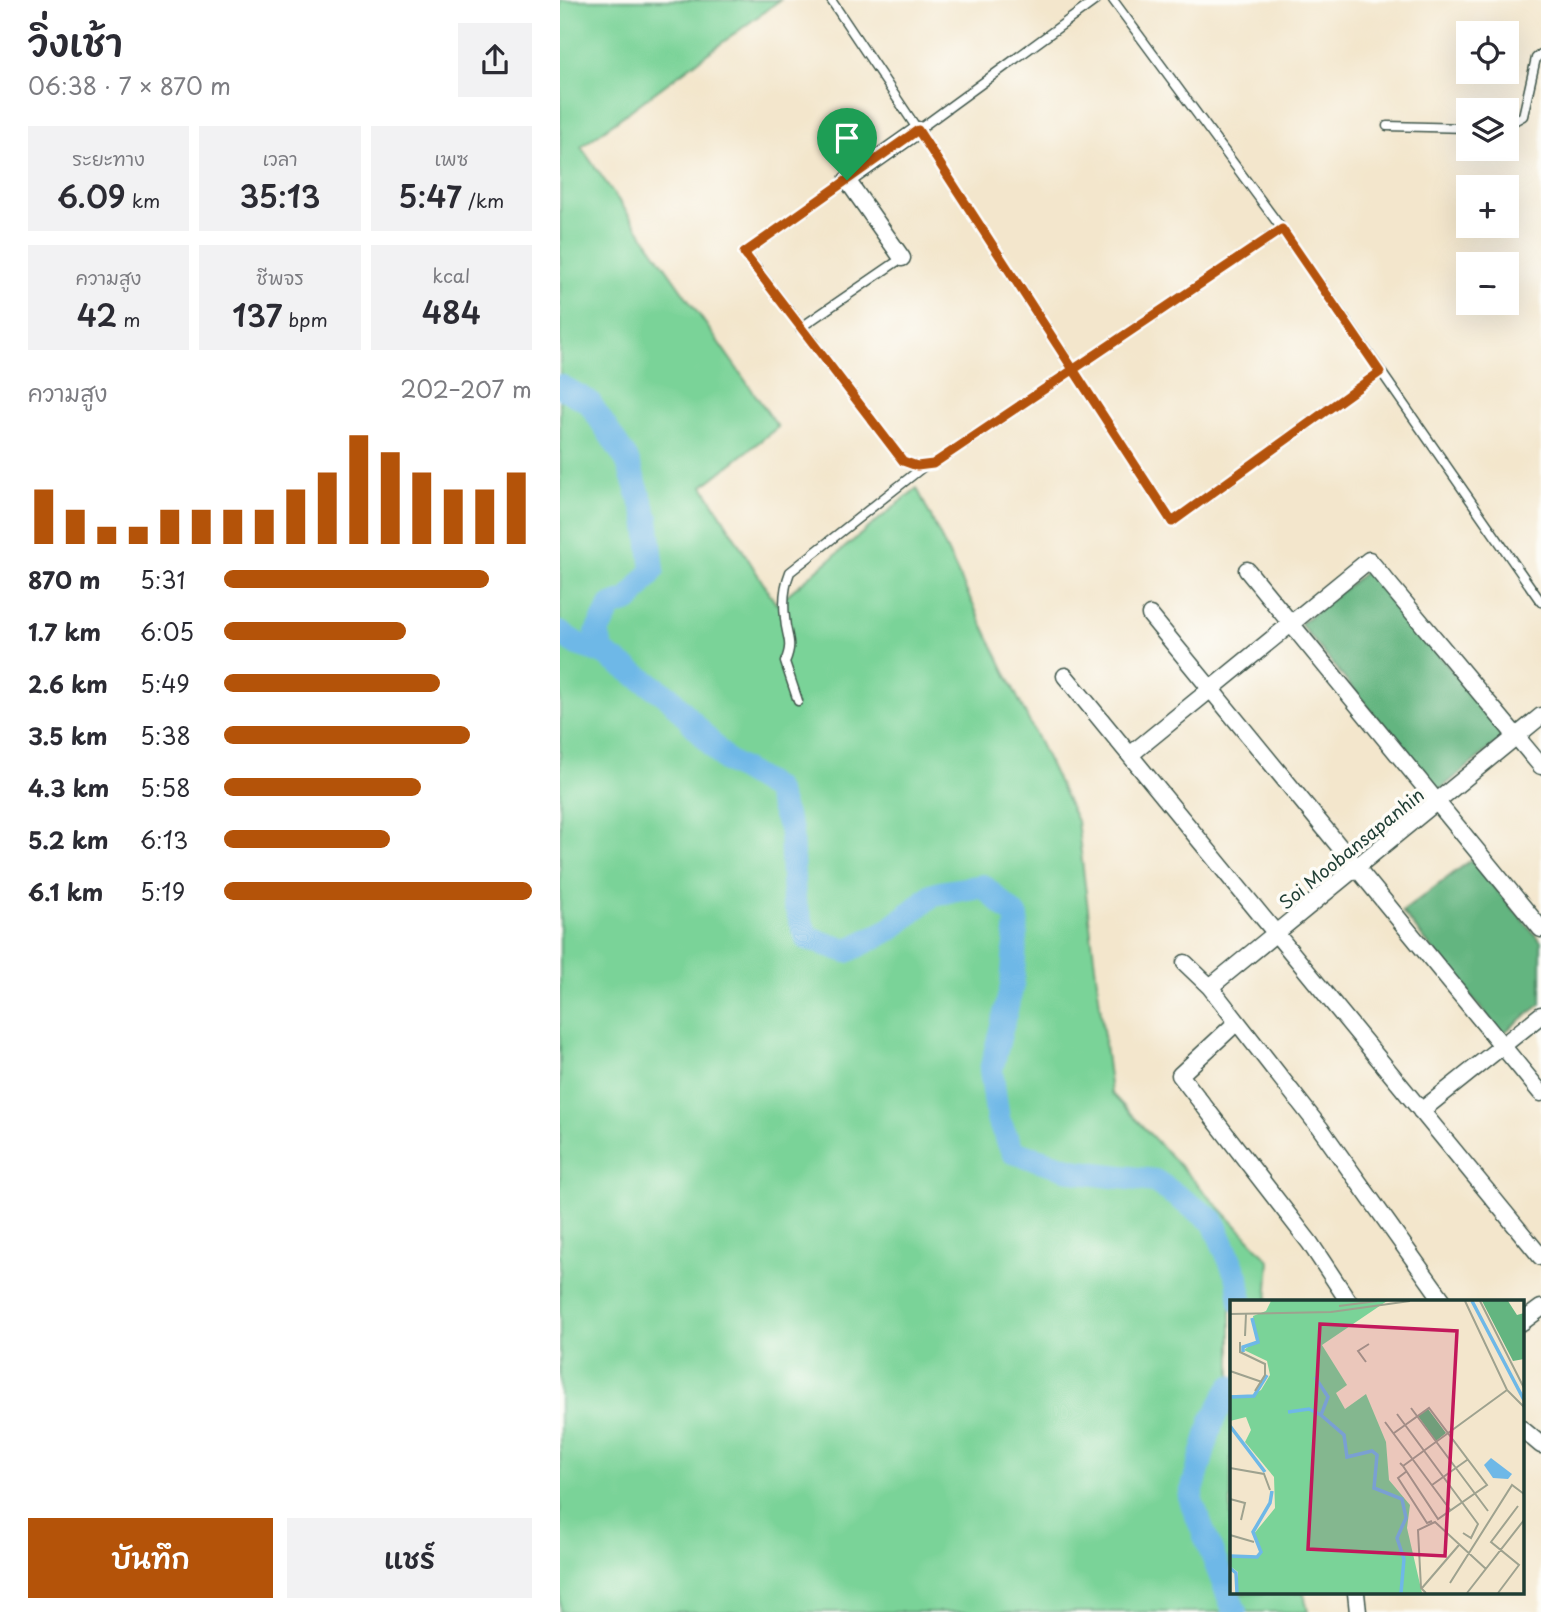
<!DOCTYPE html>
<html lang="th">
<head>
<meta charset="utf-8">
<style>
	:root { --surface:#fff; --page:#f2f2f3; --text:#2b2b33; --muted:#7c7c81; --accent:#b45309 }
	body { margin:0; font-family:"Playpen Sans","Playpen Sans Thai",sans-serif; background:var(--page); color:var(--text); height:100vh; display:flex; flex-direction:column; font-size:26px; white-space:nowrap }
	* { box-sizing:border-box; margin:0 }
	p { font-size:23px; color:var(--muted) }
	.icon { flex:none; width:38px; height:38px; fill:none; stroke:currentColor; stroke-width:2; stroke-linecap:round; stroke-linejoin:round }
	.map { position:relative; flex:1; overflow:hidden }
	.panel { display:flex; flex-direction:column; background:var(--surface); width:560px }
	.panel>* { flex:none }
	.tools { position:absolute; left:896px; top:21px; display:grid; gap:14px }
	.tools a { display:grid; place-items:center; width:63px; height:63px; border-radius:0px; background:var(--surface); box-shadow:0 7px 28px #0002; font-size:35px }
	.pin { position:absolute; display:grid; place-items:center; width:60px; height:60px; color:#fff; margin:-72px -30px; border-radius:50% 50% 50% 0; rotate:-45deg; box-shadow:0 0 7px #0007 }
	.pin .icon { rotate:45deg }
	.round { display:grid; place-items:center; flex:none; width:74px; height:74px; border-radius:0px; background:var(--page) }
	.headline { display:flex; align-items:center; justify-content:space-between; height:119px; padding:0 28px }
	h1 { font-size:38px; font-weight:600; line-height:52px }
	.metrics { display:grid; grid-template-columns:repeat(3,1fr); gap:10px; height:119px; padding:7px 28px }
	.metrics div { display:grid; align-content:center; border-radius:0px; background:var(--page); text-align:center }
	.metrics b { font-size:30px; font-weight:600 }
	.metrics small { font-size:19px; font-weight:400 }
	.metrics p { font-size:19px }
	.chart { height:196px; padding:14px 28px }
	.chart p { display:flex; justify-content:space-between }
	.chart svg { width:100%; height:126px; margin-top:7px; stroke:var(--accent); stroke-width:6 }
	.primary-button { display:flex; gap:14px; margin-top:auto; padding:14px 28px }
	.primary-button a { flex:1; height:80px; border-radius:0px; background:var(--accent); color:#fff; font-size:28px; font-weight:600; line-height:80px; text-align:center }
	.primary-button a+a { background:var(--page); color:var(--text) }
	ul { padding:0 28px; list-style:none; font-size:23px }
	li { display:grid; grid-template-columns:112px 84px 1fr; align-items:center; height:52px }
	li i { height:18px; border-radius:9px; background:var(--accent) }
	main { display:flex; flex:1; min-height:0 }
	.map>svg:first-child { display:block }
	.green { fill:#7ad398; stroke:#4c8866; stroke-width:2 }
	.forest { fill:#63b580; stroke:#41795a; stroke-width:2 }
	.lines { fill:none; stroke-linecap:round; stroke-linejoin:round }
	.river { stroke:#6eb8e7; stroke-width:24 }
	.lane-casing { stroke:#3f564b; stroke-width:11 }
	.street-casing { stroke:#3f564b; stroke-width:19 }
	.lane { stroke:#fff; stroke-width:8 }
	.street { stroke:#fff; stroke-width:16 }
	.route-casing { stroke:#fff; stroke-width:14 }
	.route { stroke:#b45309; stroke-width:9 }
	.labels { text-anchor:middle; dominant-baseline:central; stroke-width:7; stroke-linejoin:round; paint-order:stroke }
	.street-label { font-size:18px; fill:#1f3d34; stroke:#fdfcf7 }
	.inset-river { fill:none; stroke:#6eb8e7; stroke-width:3.5 }
	.inset-road { fill:none; stroke:#9ea28f; stroke-width:2 }
	.view { fill:#c2185b; fill-opacity:0.15; stroke:#c2185b; stroke-width:3.5 }
	.inset-edge { fill:none; stroke:#1f3d34; stroke-width:3.5 }
</style>
</head>
<body>
<main>
<section class="panel">
<div class="headline"><div><h1>วิ่งเช้า</h1><p>06:38 · 7 × 870 m</p></div><a class="round"><svg class="icon" aria-label="share" viewBox="0 0 24 24"><path d="M12 15V3M7 8l5-5 5 5M5 13v7h14v-7"/></svg></a></div>
<div class="metrics">
<div><p>ระยะทาง</p><b>6.09<small> km</small></b></div>
<div><p>เวลา</p><b>35:13</b></div>
<div><p>เพซ</p><b>5:47<small> /km</small></b></div>
</div>
<div class="metrics">
<div><p>ความสูง</p><b>42<small> m</small></b></div>
<div><p>ชีพจร</p><b>137<small> bpm</small></b></div>
<div><p>kcal</p><b>484</b></div>
</div>
<div class="chart"><p><span>ความสูง</span>202–207 m</p>
<svg viewBox="0 0 160 44" preserveAspectRatio="none"><path d="M5 44V25M15 44V32M25 44V38M35 44V38M45 44V32M55 44V32M65 44V32M75 44V32M85 44V25M95 44V19M105 44V6M115 44V12M125 44V19M135 44V25M145 44V25M155 44V19"/></svg>
</div>
<ul>
<li><b>870 m</b>5:31<i style="width:86%"></i></li>
<li><b>1.7 km</b>6:05<i style="width:59%"></i></li>
<li><b>2.6 km</b>5:49<i style="width:70%"></i></li>
<li><b>3.5 km</b>5:38<i style="width:80%"></i></li>
<li><b>4.3 km</b>5:58<i style="width:64%"></i></li>
<li><b>5.2 km</b>6:13<i style="width:54%"></i></li>
<li><b>6.1 km</b>5:19<i style="width:100%"></i></li>
</ul>
<div class="primary-button"><a>บันทึก</a><a>แชร์</a></div>
</section>
<div class="map">
<svg width="981" height="1612" viewBox="0 0 981 1612">
	<rect width="100%" height="100%" fill="#fdfcf7"/>
	<filter id="ink" filterUnits="userSpaceOnUse"><feTurbulence type="fractalNoise" baseFrequency=".0143" numOctaves="2"/><feDisplacementMap in="SourceGraphic" scale="14" xChannelSelector="R" yChannelSelector="G"/><feConvolveMatrix kernelMatrix="1 2 1 2 8 2 1 2 1" color-interpolation-filters="sRGB"/></filter>
	<filter id="wash" filterUnits="userSpaceOnUse"><feTurbulence type="fractalNoise" baseFrequency=".00686" numOctaves="4" result="noise"/><feDisplacementMap in="SourceGraphic" scale="28" xChannelSelector="R" yChannelSelector="G"/><feGaussianBlur stdDeviation="1.57" result="paint"/><feColorMatrix in="noise" values="0 0 0 0 0 0 0 0 0 0 0 0 0 0 0 0 0 1.4 0 .05"/><feComposite in="paint" operator="in"/></filter>
	<g filter="url(#wash)">
		<rect width="100%" height="100%" fill="#f3e6cc"/>
		<path class="green" d="M 0,0 L 220,0 L 21,147 L 218,427 L 143,486 L 216,604 L 357,488 L 517,821 L 551,1093 L 710,1261 L 707,1302 L 671,1302 L 671,1593 L 744,1593 L 748,1612 L 0,1612 Z"/>
		<path class="forest" d="M 809,569 L 945,736 L 877,792 L 740,624 Z
			M 911,860 L 981,941 L 981,1004 L 942,1034 L 842,912 Z"/>
		<g class="lines">
			<path class="river" d="M 0,386 L 29,402 L 67,460 L 87,518 L 93,570 L 69,600 L 51,606 L 37,632 L 42,652 L 109,697 L 166,760 L 215,789 L 231,831 L 234,902 L 247,938 L 287,951 L 331,929 L 373,894 L 423,886 L 457,917 L 452,986 L 431,1070 L 438,1119 L 453,1152 L 519,1172 L 595,1181 L 653,1221 L 678,1279 L 681,1302
				M 0,633 L 17,644 L 42,652
				M 671,1387 L 652,1421 L 630,1498 L 675,1612"/>
		</g>
	</g>
	<g filter="url(#ink)">
		<g class="lines">
			<defs>
				<path id="lane" d="M 271,0 L 358,130 L 612,522 L 820,372
					M 553,0 L 722,229 L 981,602
					M 947,125 L 963,116 L 976,58 L 981,54
					M 827,126 L 908,128
					M 358,130 L 536,0
					M 287,180 L 185,253 L 343,461 L 357,466 L 373,464 L 722,229
					M 240,328 L 342,258
					M 238,701 L 225,662 C 234,641 226,638 225,618 C 223,602 224,587 230,572 L 363,467"/>
				<path id="street" d="M 342,258 L 287,180 L 358,130
					M 687,570 L 981,929
					M 590,615 L 981,1093
					M 505,676 L 981,1257
					M 570,755 L 809,560 L 981,766
					M 625,963 L 650,987 L 981,716
					M 650,987 L 760,1128 L 884,1302
					M 677,1022 L 620,1075 L 750,1243 L 789,1302
					M 861,1111 L 981,1015
					M 962,1322 L 981,1308
					M 962,1429 L 981,1445
					M 796,1593 L 798,1612"/>
			</defs>
			<use href="#lane" class="lane-casing"/>
			<use href="#street" class="street-casing"/>
			<use href="#lane" class="lane"/>
			<use href="#street" class="street"/>
		</g>
	</g>
	<g class="lines" filter="url(#ink)">
		<defs>
			<path id="route" d="M 287,180 L 184,253 L 343,461 L 357,466 L 373,464 L 722,229 L 820,372 L 612,522 L 358,130 L 287,180"/>
		</defs>
		<use href="#route" class="route-casing"/>
		<use href="#route" class="route"/>
	</g>
	<g class="labels">
		<g class="street-label">
			<text transform="translate(791 848) rotate(-39)">Soi Moobansapanhin</text>
		</g>
	</g>
	<g transform="translate(670 1300)">
		<rect width="294" height="294" fill="#f3e6cc"/>
		<path d="M 41,1 L 157,1 L 92,45 L 117,85 L 106,93 L 115,109 L 136,94 L 156,142 L 159,180 L 180,205 L 177,228 L 192,293 L 8,293 L 8,272 L 0,266 L 0,257 L 27,258 L 32,252 L 23,235 L 45,208 L 44,177 L 15,142 L 21,130 L 16,117 L 0,121 L 0,95 L 17,98 L 31,90 L 40,75 L 37,61 L 14,50 L 27,40 L 23,16 L 36,11 Z" fill="#7ad398"/>
		<path d="M 252,1 L 278,1 L 287,15 L 294,13 L 294,59 L 283,61 ZM 198,109 L 216,133 L 206,141 L 188,116 Z" fill="#63b580"/>
		<path d="M 261,158 L 282,174 L 278,179 L 263,178 L 254,165 Z" fill="#6eb8e7"/>
		<path class="inset-river" d="M 242,1 L 294,100M 13,52 L 13,47 L 28,42 L 22,18M 85,77 L 98,97 L 91,115 L 114,135 L 117,157 L 142,151 L 147,155 L 144,188 L 172,199 L 176,218 L 167,238 L 174,259 L 171,293M 0,97 L 24,96 L 37,75M 58,112 L 79,109 L 91,115M 0,126 L 35,172M 0,256 L 27,257 L 31,252 L 23,232 L 40,203 L 42,191M 0,268 L 6,273 L 7,293"/>
		<path class="inset-road" d="M 235,1 L 277,90 L 294,107M 250,1 L 294,88M 109,6 L 147,1M 0,14 L 101,12 L 180,1M 15,36 L 16,14M 10,42 L 10,52 L 35,64 L 35,75 L 25,91M 136,62 L 128,51 L 139,44M 0,71 L 32,82M 181,108 L 258,211M 167,114 L 248,224 L 241,238 L 233,233M 155,122 L 221,211M 164,133 L 199,108 L 257,185 L 208,219 L 173,166M 170,163 L 173,166 L 277,90M 0,168 L 34,174 L 40,190M 177,171 L 168,178 L 197,223 L 202,221M 202,185 L 237,160M 0,199 L 15,203 L 11,220M 0,235 L 24,242M 220,283 L 282,185 L 294,194M 192,288 L 229,245M 196,293 L 191,288 L 188,230 L 205,222 L 256,269M 237,293 L 294,220M 268,293 L 289,265 L 261,242 L 288,206"/>
		<path class="view" d="M 90,24 L 227,31 L 215,256 L 78,249 Z"/>
		<rect width="294" height="294" class="inset-edge"/>
	</g>
</svg>
<div class="tools">
<a><svg class="icon" aria-label="locate" viewBox="0 0 24 24"><circle cx="12" cy="12" r="6"/><path d="M12 2v4M12 18v4M2 12h4M18 12h4"/></svg></a>
<a><svg class="icon" aria-label="layers" viewBox="0 0 24 24"><path d="M12 4l9 5-9 5-9-5zM3 14l9 5 9-5"/></svg></a>
<a>+</a>
<a>−</a>
</div>
<div class="pin" style="left:287px;top:180px;background:#1e9e55"><svg class="icon" aria-label="arrive" viewBox="0 0 24 24"><path d="M6 21V4h12l-3 4 3 4H6"/></svg></div>
</div>
</main>
</body>
</html>
